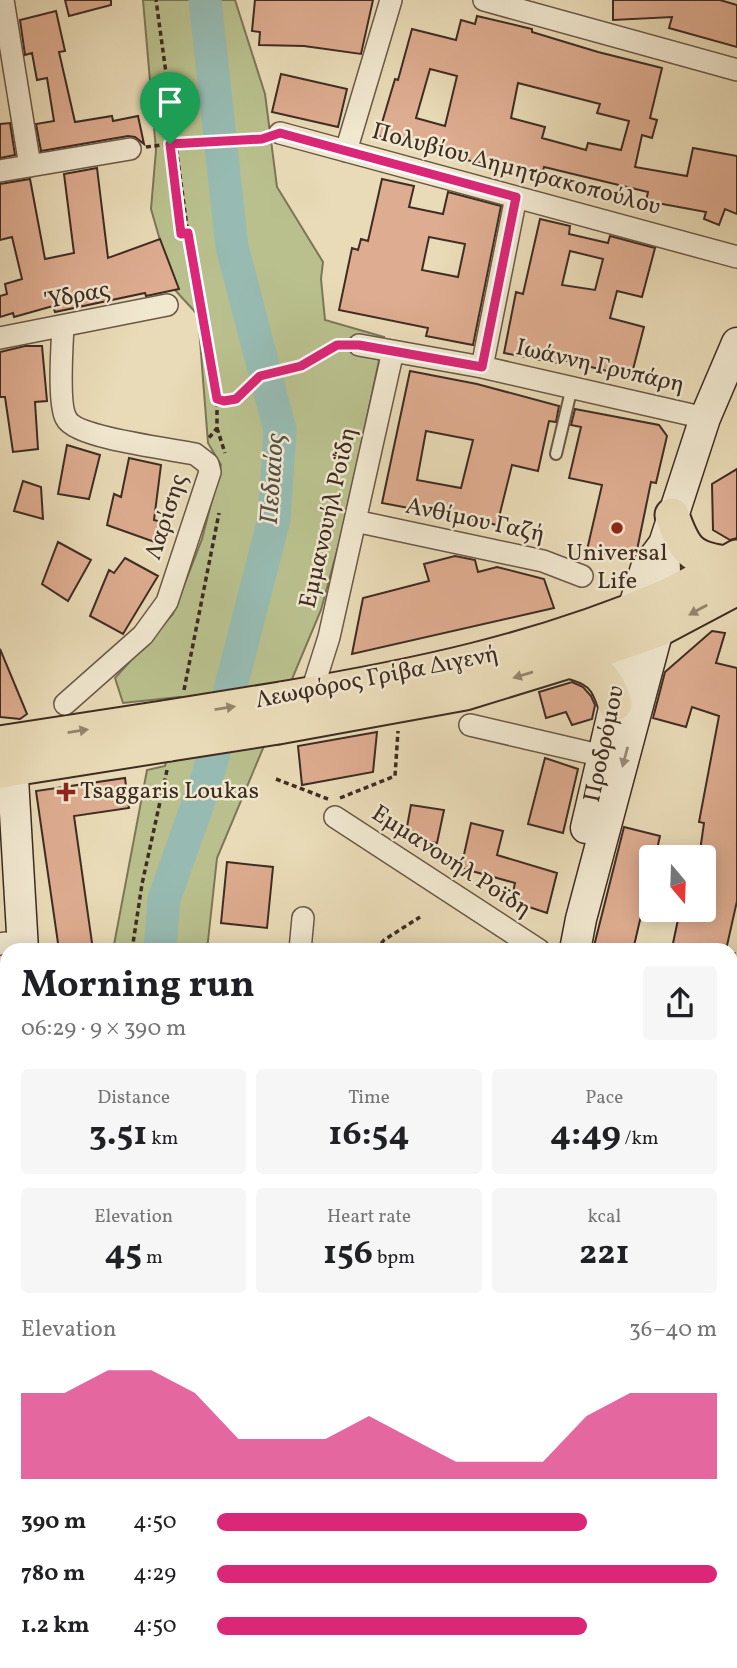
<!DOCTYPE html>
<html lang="en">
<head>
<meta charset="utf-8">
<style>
	:root { --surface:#fff; --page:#f6f6f6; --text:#202124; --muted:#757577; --accent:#db2777 }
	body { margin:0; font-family:Vollkorn,serif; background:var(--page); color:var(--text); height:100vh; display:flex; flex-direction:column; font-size:26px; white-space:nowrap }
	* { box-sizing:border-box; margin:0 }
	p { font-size:23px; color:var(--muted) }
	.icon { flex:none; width:38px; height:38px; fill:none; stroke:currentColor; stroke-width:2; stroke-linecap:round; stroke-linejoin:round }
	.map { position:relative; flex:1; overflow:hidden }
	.sheet { position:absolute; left:0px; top:943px; width:738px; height:726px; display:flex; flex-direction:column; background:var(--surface); border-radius:21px 21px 0 0; box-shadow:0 4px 18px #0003 }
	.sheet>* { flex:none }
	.needle { width:46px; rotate:161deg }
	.controls { position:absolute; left:639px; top:845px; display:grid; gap:14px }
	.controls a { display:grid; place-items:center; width:77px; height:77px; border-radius:7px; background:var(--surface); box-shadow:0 4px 18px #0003; font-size:35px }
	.pin { position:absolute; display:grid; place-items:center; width:60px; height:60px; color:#fff; margin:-72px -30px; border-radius:50% 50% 50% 0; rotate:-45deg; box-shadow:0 0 7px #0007 }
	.pin .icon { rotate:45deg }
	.round { display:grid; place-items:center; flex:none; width:74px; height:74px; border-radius:7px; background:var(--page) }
	.overview { display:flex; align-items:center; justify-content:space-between; height:119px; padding:0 21px }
	h1 { font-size:38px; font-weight:700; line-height:52px }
	.metrics { display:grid; grid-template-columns:repeat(3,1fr); gap:10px; height:119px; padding:7px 21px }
	.metrics div { display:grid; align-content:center; border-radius:7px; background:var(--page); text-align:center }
	.metrics b { font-size:35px; font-weight:700 }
	.metrics small { font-size:19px; font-weight:400 }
	.metrics p { font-size:19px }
	.chart { height:196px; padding:14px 21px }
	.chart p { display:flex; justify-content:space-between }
	.chart svg { width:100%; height:126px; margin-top:7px; fill:var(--accent); opacity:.7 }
	ul { padding:0 21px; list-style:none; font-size:23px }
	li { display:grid; grid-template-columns:112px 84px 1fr; align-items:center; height:52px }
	li i { height:18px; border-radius:9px; background:var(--accent) }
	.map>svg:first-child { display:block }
	.green { fill:#b9c08d; stroke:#7c7658; stroke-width:2 }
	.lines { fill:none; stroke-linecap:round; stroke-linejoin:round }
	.river { stroke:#97bbb2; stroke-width:33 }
	.building { fill:#deac90; stroke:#3f2c22; stroke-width:2; fill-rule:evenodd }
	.lane-casing { stroke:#6a5847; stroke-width:14 }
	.street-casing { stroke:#6a5847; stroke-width:24 }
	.secondary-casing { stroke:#3f2c22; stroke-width:33 }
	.primary-casing { stroke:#3f2c22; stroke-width:37 }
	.path { stroke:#3f2c22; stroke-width:3.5; stroke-dasharray:5 3.5; stroke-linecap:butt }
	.lane { stroke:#f1e8d0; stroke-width:10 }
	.street { stroke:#f1e8d0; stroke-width:21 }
	.secondary { stroke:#f1e8d0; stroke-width:30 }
	.primary { stroke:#e9dbb7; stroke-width:33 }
	.primary-bridge-casing { stroke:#3f2c22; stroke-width:37; stroke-linecap:butt }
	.path-bridge { stroke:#3f2c22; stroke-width:3.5; stroke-dasharray:5 3.5; stroke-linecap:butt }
	.primary-bridge { stroke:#e9dbb7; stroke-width:33 }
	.oneway { fill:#94846c }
	.oneway2 { fill:#988a79 }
	.route-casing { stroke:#fff; stroke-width:14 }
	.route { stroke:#db2777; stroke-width:9 }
	.poi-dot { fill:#8f2418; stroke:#f1e8d0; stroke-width:2.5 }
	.labels { text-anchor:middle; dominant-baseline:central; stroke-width:5; stroke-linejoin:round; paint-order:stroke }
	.street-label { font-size:24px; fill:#3f2c22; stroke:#f1e8d0 }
	.poi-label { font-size:24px; fill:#3f2c22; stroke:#f1e8d0 }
	.water-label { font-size:26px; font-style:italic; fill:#555046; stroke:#f1e8d0 }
</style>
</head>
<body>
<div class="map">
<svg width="737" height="1668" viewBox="0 0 737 1668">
	<rect width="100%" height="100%" fill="#e9dbb7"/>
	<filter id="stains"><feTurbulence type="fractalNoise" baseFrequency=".00286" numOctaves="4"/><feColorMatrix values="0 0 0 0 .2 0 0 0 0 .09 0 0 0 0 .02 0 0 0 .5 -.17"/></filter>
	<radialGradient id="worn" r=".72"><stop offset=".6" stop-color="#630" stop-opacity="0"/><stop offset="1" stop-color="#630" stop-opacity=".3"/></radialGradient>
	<path class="green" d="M 143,0 L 235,0 L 265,94 L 277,187 L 323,262 L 321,279 L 325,320 L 384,337 L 344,525 L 321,610 L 217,858 L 207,950 L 113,950 L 147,770 L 165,766 L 180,697 L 123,703 L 115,678 L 173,614 L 202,539 L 221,465 L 208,443 L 198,315 L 174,289 L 151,209 L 156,150 Z
		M 732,1511 L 737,1511 L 737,1668 L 540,1668 L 524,1663 L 732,1662 Z"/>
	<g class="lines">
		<path class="river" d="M 160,950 L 164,899 L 208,775 L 274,519 L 280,430 L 232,247 L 205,0
			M 732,1603 L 737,1605"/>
	</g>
	<path class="building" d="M 65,0 L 111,0 L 111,5 L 69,16 Z
		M 255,0 L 373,0 L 361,54 L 304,46 L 259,45 L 260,32 L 252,31 Z
		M 613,0 L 720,0 L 737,5 L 737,47 L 669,28 L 672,17 L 613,20 Z
		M 56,11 L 65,51 L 59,52 L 75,122 L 112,116 L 113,121 L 138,116 L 144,144 L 135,137 L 128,136 L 41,151 L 36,124 L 54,121 L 47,78 L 37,80 L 32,53 L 25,55 L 20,20 Z
		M 477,16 L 532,29 L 532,32 L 598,52 L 662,68 L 650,118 L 657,120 L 652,138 L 642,135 L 635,167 L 687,176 L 693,148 L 737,156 L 737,214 L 725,209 L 719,225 L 704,219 L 706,212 L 646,201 L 648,192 L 544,167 L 542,174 L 504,164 L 503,168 L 439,154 L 378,136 L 395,79 L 398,80 L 412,29 L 456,40 L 461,20 L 475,24 ZM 430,69 L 457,76 L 445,126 L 416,118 ZM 518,83 L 600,104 L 597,113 L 629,121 L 621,150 L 588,143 L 586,150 L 542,138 L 545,127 L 511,118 Z
		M 281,74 L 347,89 L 338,127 L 272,112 Z
		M 10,123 L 15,155 L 0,158 L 0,124 Z
		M 97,168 L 108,258 L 160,239 L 179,289 L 146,296 L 145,293 L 55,312 L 53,306 L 14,317 L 13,313 L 0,317 L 0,296 L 7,294 L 5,284 L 22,279 L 12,237 L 0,240 L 0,184 L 30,179 L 45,259 L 74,253 L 64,174 Z
		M 382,179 L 414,186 L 409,207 L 443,214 L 448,192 L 501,206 L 473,345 L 426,336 L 428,328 L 339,310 L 352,248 L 358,250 L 361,239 L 368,241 ZM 429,237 L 465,244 L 458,277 L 422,270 Z
		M 540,219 L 570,226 L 569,234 L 608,243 L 610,236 L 655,248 L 642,297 L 617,291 L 610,318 L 644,327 L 631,377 L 563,360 L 562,364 L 504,353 L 516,292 L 523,294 ZM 570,251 L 603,259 L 595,290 L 562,285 Z
		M 25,346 L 42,346 L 47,401 L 35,402 L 38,449 L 13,452 L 5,397 L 0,397 L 0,352 Z
		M 410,371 L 477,384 L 559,406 L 556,422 L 549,421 L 538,471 L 512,465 L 497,525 L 430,509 L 430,512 L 382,503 ZM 426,431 L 473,440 L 461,488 L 417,480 Z
		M 575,409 L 659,425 L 667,436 L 656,483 L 651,482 L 637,550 L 620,557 L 587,550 L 602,485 L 569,478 L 581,427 L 571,425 Z
		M 67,445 L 100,455 L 89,499 L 58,494 Z
		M 129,458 L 161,465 L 154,520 L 169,524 L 163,545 L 107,525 L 114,494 L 121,497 Z
		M 737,469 L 737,538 L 730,540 L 713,530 L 712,484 Z
		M 23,481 L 41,487 L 43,519 L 14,511 Z
		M 58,542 L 91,560 L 68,601 L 42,584 Z
		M 455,556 L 475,560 L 478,572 L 497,567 L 544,579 L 554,608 L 352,654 L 363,598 L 429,581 L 424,564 Z
		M 125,558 L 158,576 L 123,634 L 90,616 L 109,570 L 114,573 Z
		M 712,631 L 725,633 L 716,663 L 737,668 L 737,901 L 726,950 L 680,950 L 672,948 L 680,910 L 704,910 L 704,858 L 699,858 L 704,823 L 699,822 L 719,716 L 692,707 L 686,727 L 653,718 L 665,672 Z
		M 0,649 L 27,714 L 20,719 L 0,717 Z
		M 572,682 L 583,687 L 591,696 L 595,705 L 592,719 L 572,725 L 566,712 L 546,718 L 539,692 Z
		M 377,732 L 373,772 L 302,785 L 298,746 Z
		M 545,758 L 578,769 L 563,833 L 528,824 Z
		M 125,778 L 129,808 L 74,816 L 93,950 L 59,950 L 36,791 Z
		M 411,805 L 444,810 L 437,843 L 405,838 Z
		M 471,823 L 503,831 L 497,855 L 557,873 L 547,913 L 511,901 L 515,883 L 461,868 Z
		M 624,827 L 660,836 L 655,858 L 651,858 L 651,873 L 633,950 L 593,950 Z
		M 227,862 L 273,867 L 267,928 L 221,923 Z"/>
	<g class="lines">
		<defs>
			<path id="lane" d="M 556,454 L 572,387"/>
			<path id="street" d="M 3,0 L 30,166
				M 484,0 L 737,70
				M 280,133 L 737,257
				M 346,151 L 391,0
				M 0,171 L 130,149
				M 63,326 C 62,345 58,404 66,418 C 75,438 171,449 195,454 L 208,464 L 210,472 L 167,602 L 143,635 L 65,704
				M 0,338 L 167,305
				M 359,345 L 482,367 L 705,418
				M 482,367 L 516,197
				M 355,521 L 543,561 L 582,576
				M 311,694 L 329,637 L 393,351
				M 470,725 L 603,756
				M 335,817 L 539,950
				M 0,944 L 5,943
				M 300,950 L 303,918
				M 732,1022 L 737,1000
				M 0,1305 L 7,1307
				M 307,1662 L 323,1668"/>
			<path id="secondary" d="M 11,744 L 23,950
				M 586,828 L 615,704 L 633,609 L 646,568 L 664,544
				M 575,950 L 581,919 L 658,630 L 665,572 L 664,544 L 705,418 L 737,343
				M 732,1082 L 737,1085
				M 0,1609 L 7,1606
				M 67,1668 L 68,1662"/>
			<path id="primary" d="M 672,515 C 684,549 690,559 727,563
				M 569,661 C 597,668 607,677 615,704
				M 281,699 C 413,677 538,651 662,598 C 688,587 712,571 737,557
				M 278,727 L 465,693 L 569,661 L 658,630 L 737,588
				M 0,743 L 169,717
				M 0,771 L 170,744"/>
		</defs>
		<use href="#lane" class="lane-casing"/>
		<use href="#street" class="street-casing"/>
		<use href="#secondary" class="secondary-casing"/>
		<use href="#primary" class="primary-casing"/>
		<path class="path" d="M 146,147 L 170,144 L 181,235 L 188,234 L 156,0
			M 188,234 L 217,399 L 217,428 L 208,439
			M 217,399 C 241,406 244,382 263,374 C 275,369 289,372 301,366 C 315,358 325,347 341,345
			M 217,428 L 225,453
			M 184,690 L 219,513
			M 276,779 L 328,799
			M 340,798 L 395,776 L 398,731
			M 132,950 L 142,884 L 167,770
			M 376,950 L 384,940 L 420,917
			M 732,962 L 734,952
			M 5,1063 L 7,1076
			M 732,1561 L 737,1562
			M 0,1639 L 7,1636
			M 351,1662 L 367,1668
			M 535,1662 L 541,1668
			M 688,1662 L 699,1668
			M 341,1665 L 349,1668
			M 102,1668 L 103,1662
			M 448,1668 L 450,1662"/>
		<use href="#lane" class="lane"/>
		<use href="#street" class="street"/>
		<use href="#secondary" class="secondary"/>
		<use href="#primary" class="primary"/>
		<defs>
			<path id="primary-bridge" d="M 169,717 L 281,699
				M 170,744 L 278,727"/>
		</defs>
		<use href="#primary-bridge" class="primary-bridge-casing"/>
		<path class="path-bridge" d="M 170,144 L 262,139 L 280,133"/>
		<use href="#primary-bridge" class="primary-bridge"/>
	</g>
	<defs><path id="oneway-solid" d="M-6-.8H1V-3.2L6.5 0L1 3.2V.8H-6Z" transform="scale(1.75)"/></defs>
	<g class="oneway">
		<use href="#oneway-solid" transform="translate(698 610) rotate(151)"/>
		<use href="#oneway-solid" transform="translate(523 675) rotate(163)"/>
		<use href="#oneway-solid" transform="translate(225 708) rotate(-9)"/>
		<use href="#oneway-solid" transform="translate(78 731) rotate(-9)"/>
	</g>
	<use class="oneway2" href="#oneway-solid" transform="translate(625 757) rotate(105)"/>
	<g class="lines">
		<defs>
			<path id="route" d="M 280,133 L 516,197 L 482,367 L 359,345 L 337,345 L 301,366 L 260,376 L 236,399 L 224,401 L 217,399 L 188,233 L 181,234 L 170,144 L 262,139 Z"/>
		</defs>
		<use href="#route" class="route-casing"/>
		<use href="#route" class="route"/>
	</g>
	<g class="poi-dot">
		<circle cx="617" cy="528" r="7"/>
		<path d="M62.5 781.5h7v7h7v7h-7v7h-7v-7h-7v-7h7z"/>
	</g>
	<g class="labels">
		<g class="street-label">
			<text transform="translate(516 170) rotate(15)">Πολυβίου Δημητρακοπούλου</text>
			<text transform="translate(79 296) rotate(-11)">Ύδρας</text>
			<text transform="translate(600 367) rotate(13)">Ιωάννη Γρυπάρη</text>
			<text transform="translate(167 517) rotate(-72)">Λαρίσης</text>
			<text transform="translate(329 518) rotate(-77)">Εμμανουήλ Ροΐδη</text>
			<text transform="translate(475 521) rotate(12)">Ανθίμου Γαζή</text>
			<text transform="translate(377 678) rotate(-11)">Λεωφόρος Γρίβα Διγενή</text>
			<text transform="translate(605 744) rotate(-78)">Προδρόμου</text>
			<text transform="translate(451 862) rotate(33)">Εμμανουήλ Ροϊδη</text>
		</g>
		<g class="poi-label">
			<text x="617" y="554">Universal<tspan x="617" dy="28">Life</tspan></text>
			<text x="80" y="792" text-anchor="start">Tsaggaris Loukas</text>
		</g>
		<g class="water-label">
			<text transform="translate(273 479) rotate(-86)">Πεδιαίος</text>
		</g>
	</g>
	<rect width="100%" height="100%" filter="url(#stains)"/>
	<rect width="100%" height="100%" fill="url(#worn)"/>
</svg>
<div class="controls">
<a><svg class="needle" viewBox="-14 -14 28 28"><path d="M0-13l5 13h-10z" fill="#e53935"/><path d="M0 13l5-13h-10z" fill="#757577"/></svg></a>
</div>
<div class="pin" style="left:170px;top:144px;background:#1e9e55"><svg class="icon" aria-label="arrive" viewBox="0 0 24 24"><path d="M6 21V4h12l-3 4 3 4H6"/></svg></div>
<section class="sheet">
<div class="overview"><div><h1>Morning run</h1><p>06:29 · 9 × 390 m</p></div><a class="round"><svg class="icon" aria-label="share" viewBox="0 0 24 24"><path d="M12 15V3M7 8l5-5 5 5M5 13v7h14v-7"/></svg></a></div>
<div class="metrics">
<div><p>Distance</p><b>3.51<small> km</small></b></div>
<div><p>Time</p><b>16:54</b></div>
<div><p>Pace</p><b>4:49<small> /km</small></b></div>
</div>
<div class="metrics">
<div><p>Elevation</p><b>45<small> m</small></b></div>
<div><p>Heart rate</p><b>156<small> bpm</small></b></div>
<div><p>kcal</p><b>221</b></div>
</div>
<div class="chart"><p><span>Elevation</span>36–40 m</p>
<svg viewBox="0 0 160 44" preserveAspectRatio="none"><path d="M0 44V14L10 14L20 6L30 6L40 14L50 30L60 30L70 30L80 22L90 30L100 38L110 38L120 38L130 22L140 14L150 14L160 14V44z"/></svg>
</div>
<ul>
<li><b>390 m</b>4:50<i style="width:74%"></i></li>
<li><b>780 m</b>4:29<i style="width:100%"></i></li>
<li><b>1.2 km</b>4:50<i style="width:74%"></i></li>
</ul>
</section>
</div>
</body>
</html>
